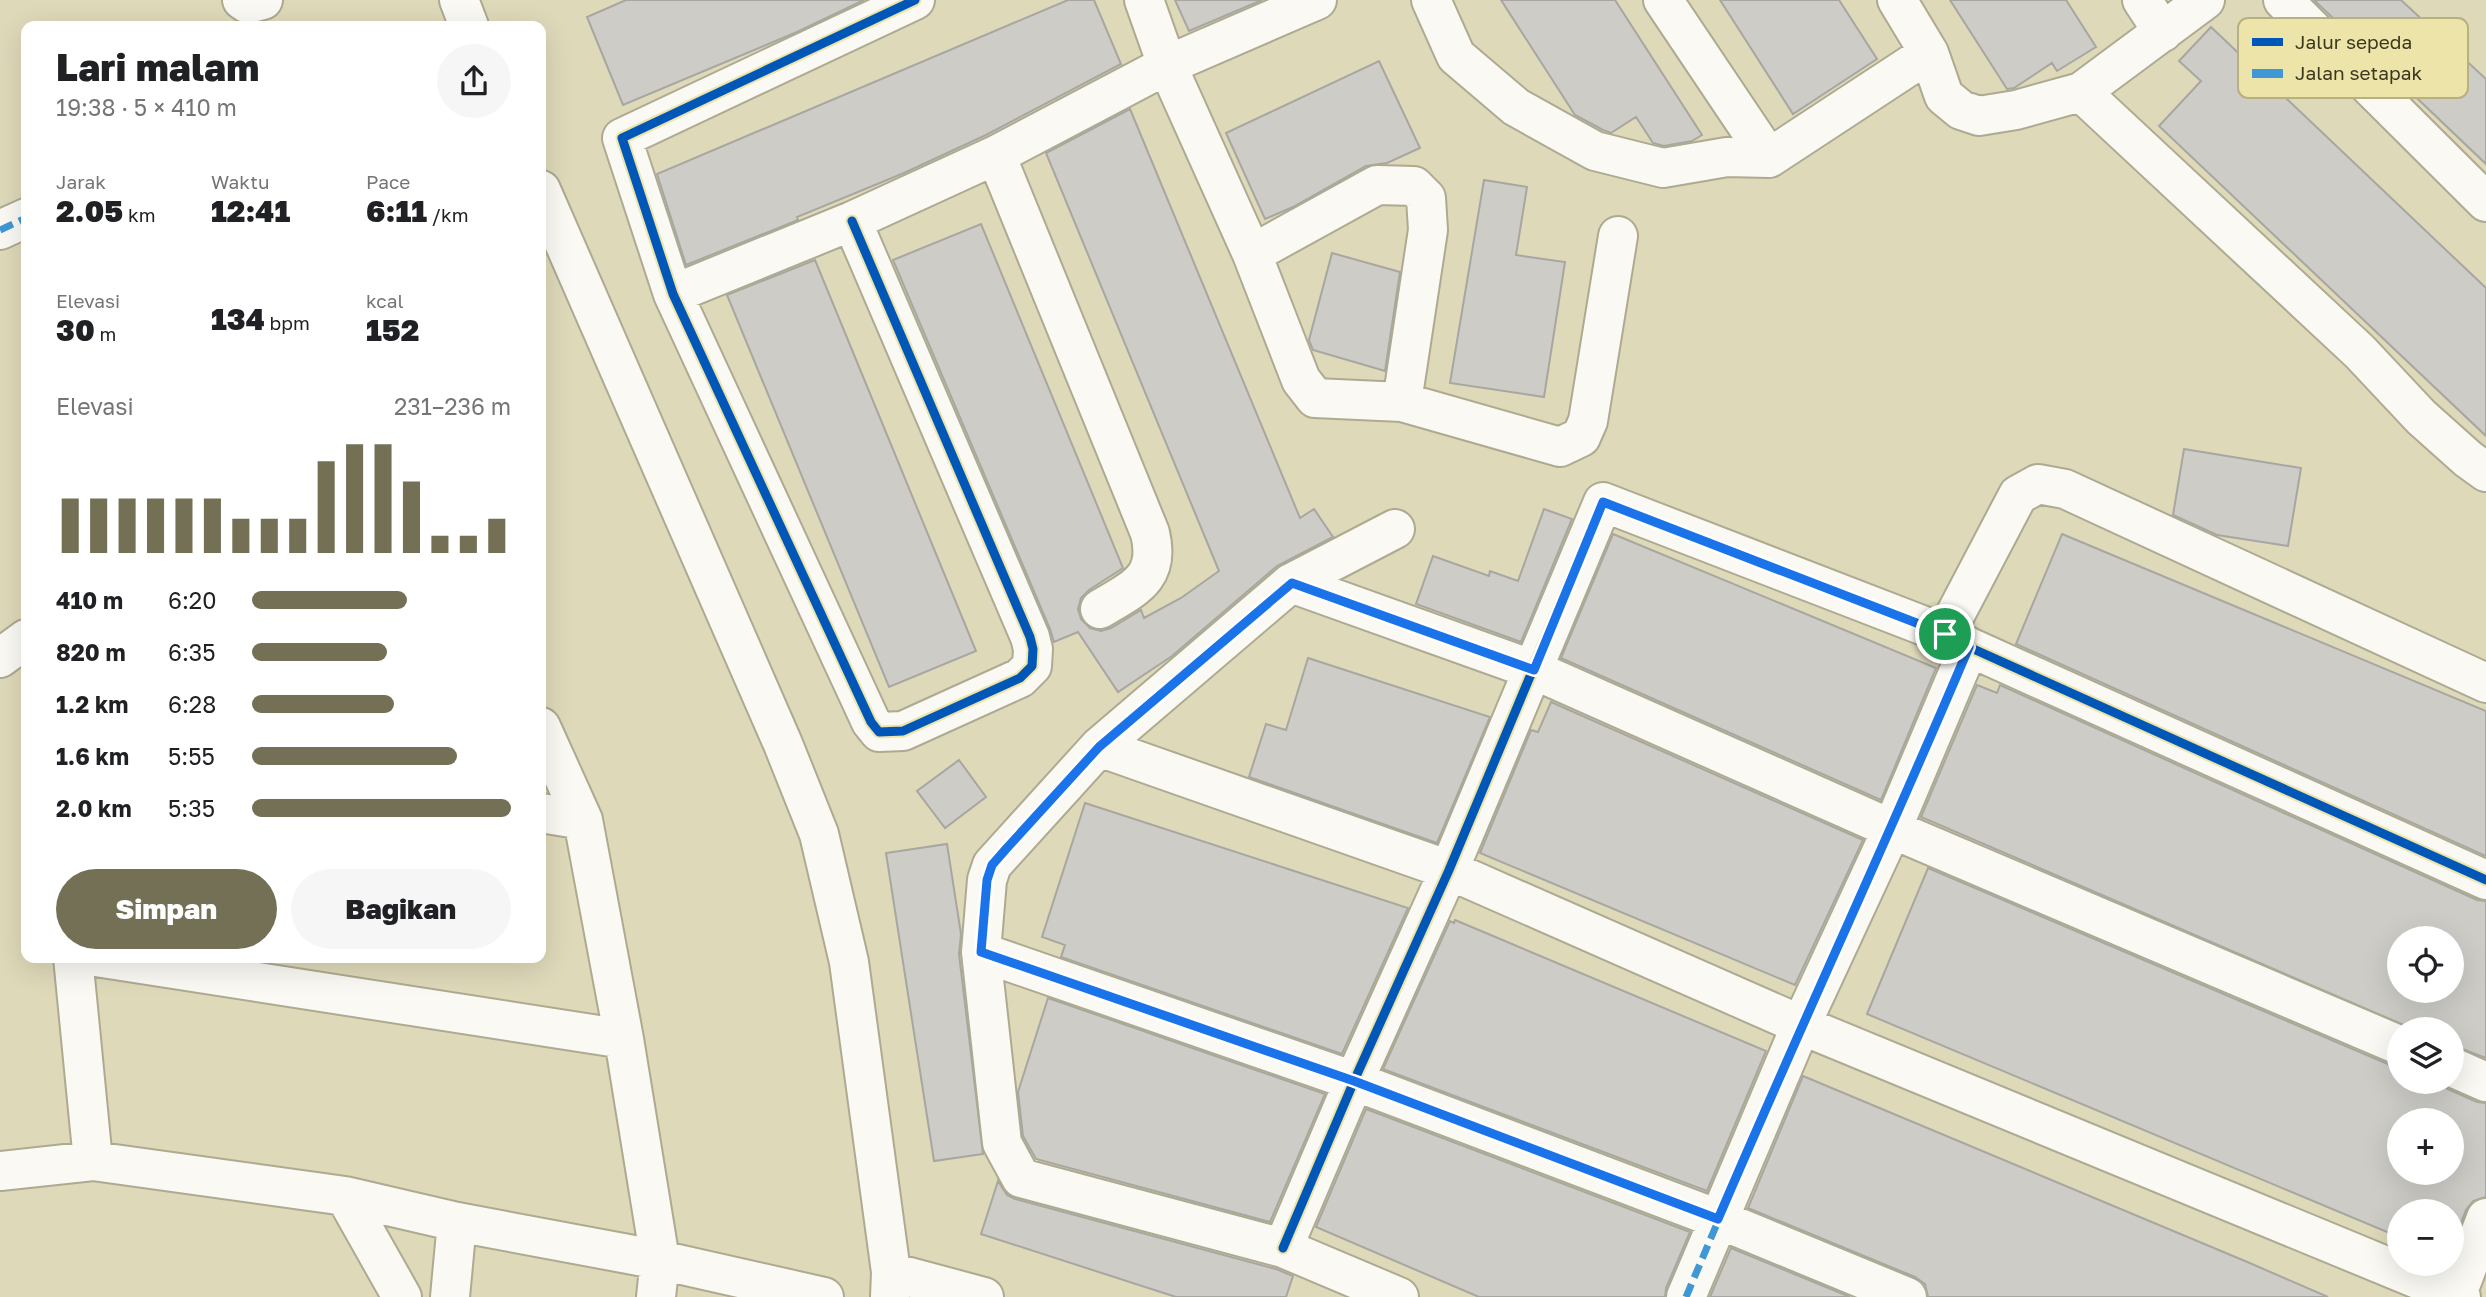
<!DOCTYPE html>
<html lang="id">
<head>
<meta charset="utf-8">
<style>
	:root { --surface:#fff; --page:#f6f6f6; --text:#202124; --muted:#757577; --accent:#737055 }
	body { margin:0; font-family:"Golos Text",sans-serif; background:var(--page); color:var(--text); height:100vh; display:flex; flex-direction:column; font-size:26px; white-space:nowrap }
	* { box-sizing:border-box; margin:0 }
	p { font-size:23px; color:var(--muted) }
	.icon { flex:none; width:38px; height:38px; fill:none; stroke:currentColor; stroke-width:2; stroke-linecap:round; stroke-linejoin:round }
	.map { position:relative; flex:1; overflow:hidden }
	.panel { position:absolute; left:21px; top:21px; width:525px; height:942px; display:flex; flex-direction:column; background:var(--surface); border-radius:14px; box-shadow:0 7px 28px #0002 }
	.panel>* { flex:none }
	.buttons { position:absolute; left:2387px; top:926px; display:grid; gap:14px }
	.buttons a { display:grid; place-items:center; width:77px; height:77px; border-radius:50%; background:var(--surface); box-shadow:0 7px 28px #0002; font-size:35px }
	.pin { position:absolute; display:grid; place-items:center; width:60px; height:60px; color:#fff; margin:-30px; border:4px solid #fff; border-radius:50%; box-shadow:0 2px 7px #0007 }
	.round { display:grid; place-items:center; flex:none; width:74px; height:74px; border-radius:37px; background:var(--page) }
	.overview { display:flex; align-items:center; justify-content:space-between; height:119px; padding:0 35px }
	h1 { font-size:38px; font-weight:800; line-height:52px }
	.figures { display:grid; grid-template-columns:repeat(3,1fr); gap:10px; height:119px; padding:7px 35px }
	.figures div { display:grid; align-content:center }
	.figures b { font-size:30px; font-weight:800 }
	.figures small { font-size:19px; font-weight:400 }
	.figures p { font-size:19px }
	.chart { height:196px; padding:14px 35px }
	.chart p { display:flex; justify-content:space-between }
	.chart svg { width:100%; height:126px; margin-top:7px; stroke:var(--accent); stroke-width:6 }
	.primary-button { display:flex; gap:14px; margin-top:auto; padding:14px 35px }
	.primary-button a { flex:1; height:80px; border-radius:42px; background:var(--accent); color:#fff; font-size:28px; font-weight:800; line-height:80px; text-align:center }
	.primary-button a+a { background:var(--page); color:var(--text) }
	ul { padding:0 35px; list-style:none; font-size:23px }
	li { display:grid; grid-template-columns:112px 84px 1fr; align-items:center; height:52px }
	li i { height:18px; border-radius:9px; background:var(--accent) }
	.map>svg:first-child { display:block }
	.building { fill:#cdccc7; stroke:#a8a6a1; stroke-width:2; fill-rule:evenodd }
	.lines { fill:none; stroke-linecap:round; stroke-linejoin:round }
	.minor-casing { stroke:#aeaa91; stroke-width:42 }
	.minor { stroke:#faf9f4; stroke-width:38 }
	.quiet { stroke:#3e98d5; stroke-width:7; stroke-dasharray:14 7; stroke-linecap:butt }
	.cycleway-casing { stroke:#ede4aa; stroke-width:13 }
	.cycleway { stroke:#0057b8; stroke-width:9 }
	.route-casing { stroke:#fff; stroke-width:14 }
	.route { stroke:#1a73e8; stroke-width:9 }
	.key { fill:#ede4aa; stroke:#b7b080; stroke-width:2 }
	.key-label { font-size:19px; fill:#3a371f }
</style>
</head>
<body>
<div class="map">
<svg width="2486" height="1297" viewBox="0 0 2486 1297">
	<rect width="100%" height="100%" fill="#ded9b9"/>
	<path class="building" d="M 626,0 L 864,0 L 797,32 L 623,105 L 587,17 Z
		M 1068,0 L 1094,0 L 1121,64 L 986,135 L 904,173 L 797,217 L 798,220 L 686,265 L 657,174 Z
		M 1175,0 L 1262,0 L 1189,31 Z
		M 1501,0 L 1615,0 L 1702,135 L 1692,141 L 1664,146 L 1653,143 L 1636,117 L 1611,133 L 1603,130 L 1575,115 Z
		M 1720,0 L 1839,0 L 1877,59 L 1793,114 Z
		M 1950,0 L 2066,0 L 2096,47 L 2057,71 L 2052,63 L 2014,88 L 2007,89 Z
		M 2314,0 L 2401,0 L 2486,79 L 2486,164 Z
		M 2211,27 L 2486,288 L 2486,436 L 2159,126 L 2201,81 L 2179,61 Z
		M 1379,61 L 1420,148 L 1387,163 L 1366,166 L 1293,207 L 1265,219 L 1226,133 Z
		M 1130,109 L 1300,518 L 1314,509 L 1333,537 L 1277,566 L 1172,656 L 1118,692 L 1078,632 L 1054,642 L 1050,629 L 893,260 L 981,224 L 1123,568 L 1089,590 L 1081,598 L 1078,609 L 1081,619 L 1090,628 L 1101,631 L 1111,628 L 1141,610 L 1144,618 L 1181,598 L 1219,571 L 1046,153 Z
		M 1484,180 L 1527,187 L 1516,255 L 1565,262 L 1544,397 L 1450,383 Z
		M 1332,253 L 1400,272 L 1385,371 L 1313,350 L 1309,340 Z
		M 815,260 L 976,651 L 889,687 L 727,295 Z
		M 2184,449 L 2301,468 L 2288,546 L 2217,535 L 2173,515 Z
		M 1544,509 L 1572,519 L 1521,642 L 1416,604 L 1433,556 L 1489,576 L 1490,571 L 1518,581 Z
		M 1613,534 L 1936,668 L 1881,800 L 1561,658 Z
		M 2062,534 L 2486,711 L 2486,856 L 2016,644 Z
		M 1308,658 L 1490,717 L 1437,843 L 1249,777 L 1266,724 L 1286,730 Z
		M 1977,685 L 1997,693 L 2000,685 L 2477,900 L 2486,901 L 2486,1058 L 2452,1045 L 2452,1029 L 2413,1029 L 1921,817 ZM 2399,938 L 2452,938 L 2452,990 L 2399,990 Z
		M 1551,702 L 1863,840 L 1795,985 L 1480,853 L 1531,730 L 1538,732 Z
		M 959,760 L 986,797 L 945,828 L 917,791 Z
		M 1085,803 L 1408,908 L 1342,1054 L 1061,957 L 1065,945 L 1042,937 Z
		M 947,844 L 961,934 L 959,954 L 983,1154 L 934,1161 L 886,853 Z
		M 1928,868 L 2390,1065 L 2399,1066 L 2399,1082 L 2436,1082 L 2443,1087 L 2477,1102 L 2486,1103 L 2486,1197 L 2473,1201 L 2466,1210 L 2452,1246 L 2452,1211 L 2399,1211 L 2399,1237 L 1867,1014 ZM 2399,1120 L 2452,1120 L 2452,1172 L 2399,1172 Z
		M 1455,920 L 1766,1051 L 1707,1191 L 1383,1069 L 1450,921 L 1454,923 Z
		M 1048,998 L 1325,1094 L 1270,1222 L 1036,1159 L 1023,1136 L 1018,1092 Z
		M 1803,1076 L 2245,1261 L 2328,1297 L 1928,1297 L 1925,1284 L 1915,1277 L 1748,1208 Z
		M 1366,1109 L 1690,1232 L 1666,1288 L 1665,1297 L 1479,1297 L 1316,1227 Z
		M 998,1181 L 1007,1195 L 1015,1199 L 1276,1269 L 1293,1276 L 1286,1297 L 1176,1297 L 981,1234 Z
		M 1731,1248 L 1850,1297 L 1710,1297 Z"/>
	<g class="lines">
		<defs>
			<path id="minor" d="M 242,0 L 248,4 L 263,0
				M 459,0 L 469,26
				M 1144,0 L 1167,65 L 1252,254 L 1301,380 L 1315,398 L 1402,402 L 1560,447 L 1581,437 L 1588,421 L 1618,236
				M 1431,0 L 1456,56 L 1516,107 L 1595,151 L 1663,168 L 1727,157 L 1769,158 L 1929,53
				M 1663,0 L 1769,158
				M 1897,0 L 1929,53 L 1944,96 L 1961,110 L 1979,116 L 2016,110 L 2081,92 L 2205,0
				M 2142,0 L 2163,32
				M 2283,0 L 2486,202
				M 2081,92 L 2360,352 L 2421,417 L 2468,459 L 2486,472
				M 996,155 L 1150,533 C 1161,578 1135,588 1100,609
				M 541,190 L 783,744 L 819,834 L 849,962 L 891,1272 L 890,1297
				M 852,221 L 1030,637 L 1033,649 L 1032,666 L 1020,678 L 903,731 L 879,732 L 871,722 L 673,294 L 622,138 L 915,0
				M 0,230 L 26,218
				M 1252,254 L 1377,185 L 1414,186 L 1426,198 L 1428,230 L 1402,402
				M 673,294 L 852,221 L 996,155 L 1167,65 L 1317,0
				M 1395,529 L 1291,583 L 1099,747 L 992,865 L 987,880 L 981,952 L 1002,1143 L 1021,1178 L 1283,1248 L 1399,1297
				M 1291,583 L 1534,670 L 1892,829 L 2399,1045
				M 1945,634 L 2018,495 L 2038,484 L 2065,489 L 2486,683
				M 0,658 L 26,639
				M 541,727 L 583,820 L 624,1039 L 660,1260 L 824,1297
				M 1099,747 L 1449,870 L 1801,1025 L 2461,1297
				M 541,813 L 583,820
				M 981,952 L 1354,1081 L 1718,1219 L 1907,1297
				M 73,957 L 93,1161
				M 96,957 L 624,1039
				M 2452,1067 L 2486,1082
				M 0,1171 L 93,1161 L 345,1196 L 457,1222 L 660,1260 L 656,1297
				M 345,1196 L 402,1297
				M 1283,1248 L 1354,1081 L 1449,870 L 1603,502 L 1945,634 L 1969,647 L 2486,880
				M 891,1272 L 984,1297
				M 450,1297 L 457,1222
				M 1686,1297 L 1801,1025 L 1892,829 L 1969,647
				M 2456,1297 L 2486,1218"/>
		</defs>
		<use href="#minor" class="minor-casing"/>
		<use href="#minor" class="minor"/>
		<path class="quiet" d="M 0,230 L 26,218
			M 1686,1297 L 1801,1025 L 1892,829 L 1969,647"/>
		<defs>
			<path id="cycleway" d="M 852,221 L 1030,637 L 1033,649 L 1032,666 L 1020,678 L 903,731 L 879,732 L 871,722 L 673,294 L 622,138 L 915,0
				M 1283,1248 L 1354,1081 L 1449,870 L 1603,502 L 1945,634 L 1969,647 L 2486,880"/>
		</defs>
		<use href="#cycleway" class="cycleway-casing"/>
		<use href="#cycleway" class="cycleway"/>
	</g>
	<g class="lines">
		<defs>
			<path id="route" d="M 1603,502 L 1945,634 L 1969,647 C 1888,839 1800,1027 1718,1219 L 1354,1081 L 981,952 L 987,880 L 992,865 L 1006,849 L 1099,747 L 1292,583 L 1534,670 Z"/>
		</defs>
		<use href="#route" class="route-casing"/>
		<use href="#route" class="route"/>
	</g>
	<rect x="2238" y="18" width="230" height="80" rx="10" class="key"/>
	<rect x="2252" y="38" width="31" height="8" fill="#0057b8"/>
	<rect x="2252" y="69" width="31" height="9" fill="#3e98d5"/>
	<g class="key-label">
		<text x="2295" y="49">Jalur sepeda</text>
		<text x="2295" y="80">Jalan setapak</text>
	</g>
</svg>
<div class="buttons">
<a><svg class="icon" aria-label="locate" viewBox="0 0 24 24"><circle cx="12" cy="12" r="6"/><path d="M12 2v4M12 18v4M2 12h4M18 12h4"/></svg></a>
<a><svg class="icon" aria-label="layers" viewBox="0 0 24 24"><path d="M12 4l9 5-9 5-9-5zM3 14l9 5 9-5"/></svg></a>
<a>+</a>
<a>−</a>
</div>
<div class="pin" style="left:1945px;top:634px;background:#1e9e55"><svg class="icon" aria-label="arrive" viewBox="0 0 24 24"><path d="M6 21V4h12l-3 4 3 4H6"/></svg></div>
<section class="panel">
<div class="overview"><div><h1>Lari malam</h1><p>19:38 · 5 × 410 m</p></div><a class="round"><svg class="icon" aria-label="share" viewBox="0 0 24 24"><path d="M12 15V3M7 8l5-5 5 5M5 13v7h14v-7"/></svg></a></div>
<div class="figures">
<div><p>Jarak</p><b>2.05<small> km</small></b></div>
<div><p>Waktu</p><b>12:41</b></div>
<div><p>Pace</p><b>6:11<small> /km</small></b></div>
</div>
<div class="figures">
<div><p>Elevasi</p><b>30<small> m</small></b></div>
<div><b>134<small> bpm</small></b></div>
<div><p>kcal</p><b>152</b></div>
</div>
<div class="chart"><p><span>Elevasi</span>231–236 m</p>
<svg viewBox="0 0 160 44" preserveAspectRatio="none"><path d="M5 44V25M15 44V25M25 44V25M35 44V25M45 44V25M55 44V25M65 44V32M75 44V32M85 44V32M95 44V12M105 44V6M115 44V6M125 44V19M135 44V38M145 44V38M155 44V32"/></svg>
</div>
<ul>
<li><b>410 m</b>6:20<i style="width:60%"></i></li>
<li><b>820 m</b>6:35<i style="width:52%"></i></li>
<li><b>1.2 km</b>6:28<i style="width:55%"></i></li>
<li><b>1.6 km</b>5:55<i style="width:79%"></i></li>
<li><b>2.0 km</b>5:35<i style="width:100%"></i></li>
</ul>
<div class="primary-button"><a>Simpan</a><a>Bagikan</a></div>
</section>
</div>
</body>
</html>
